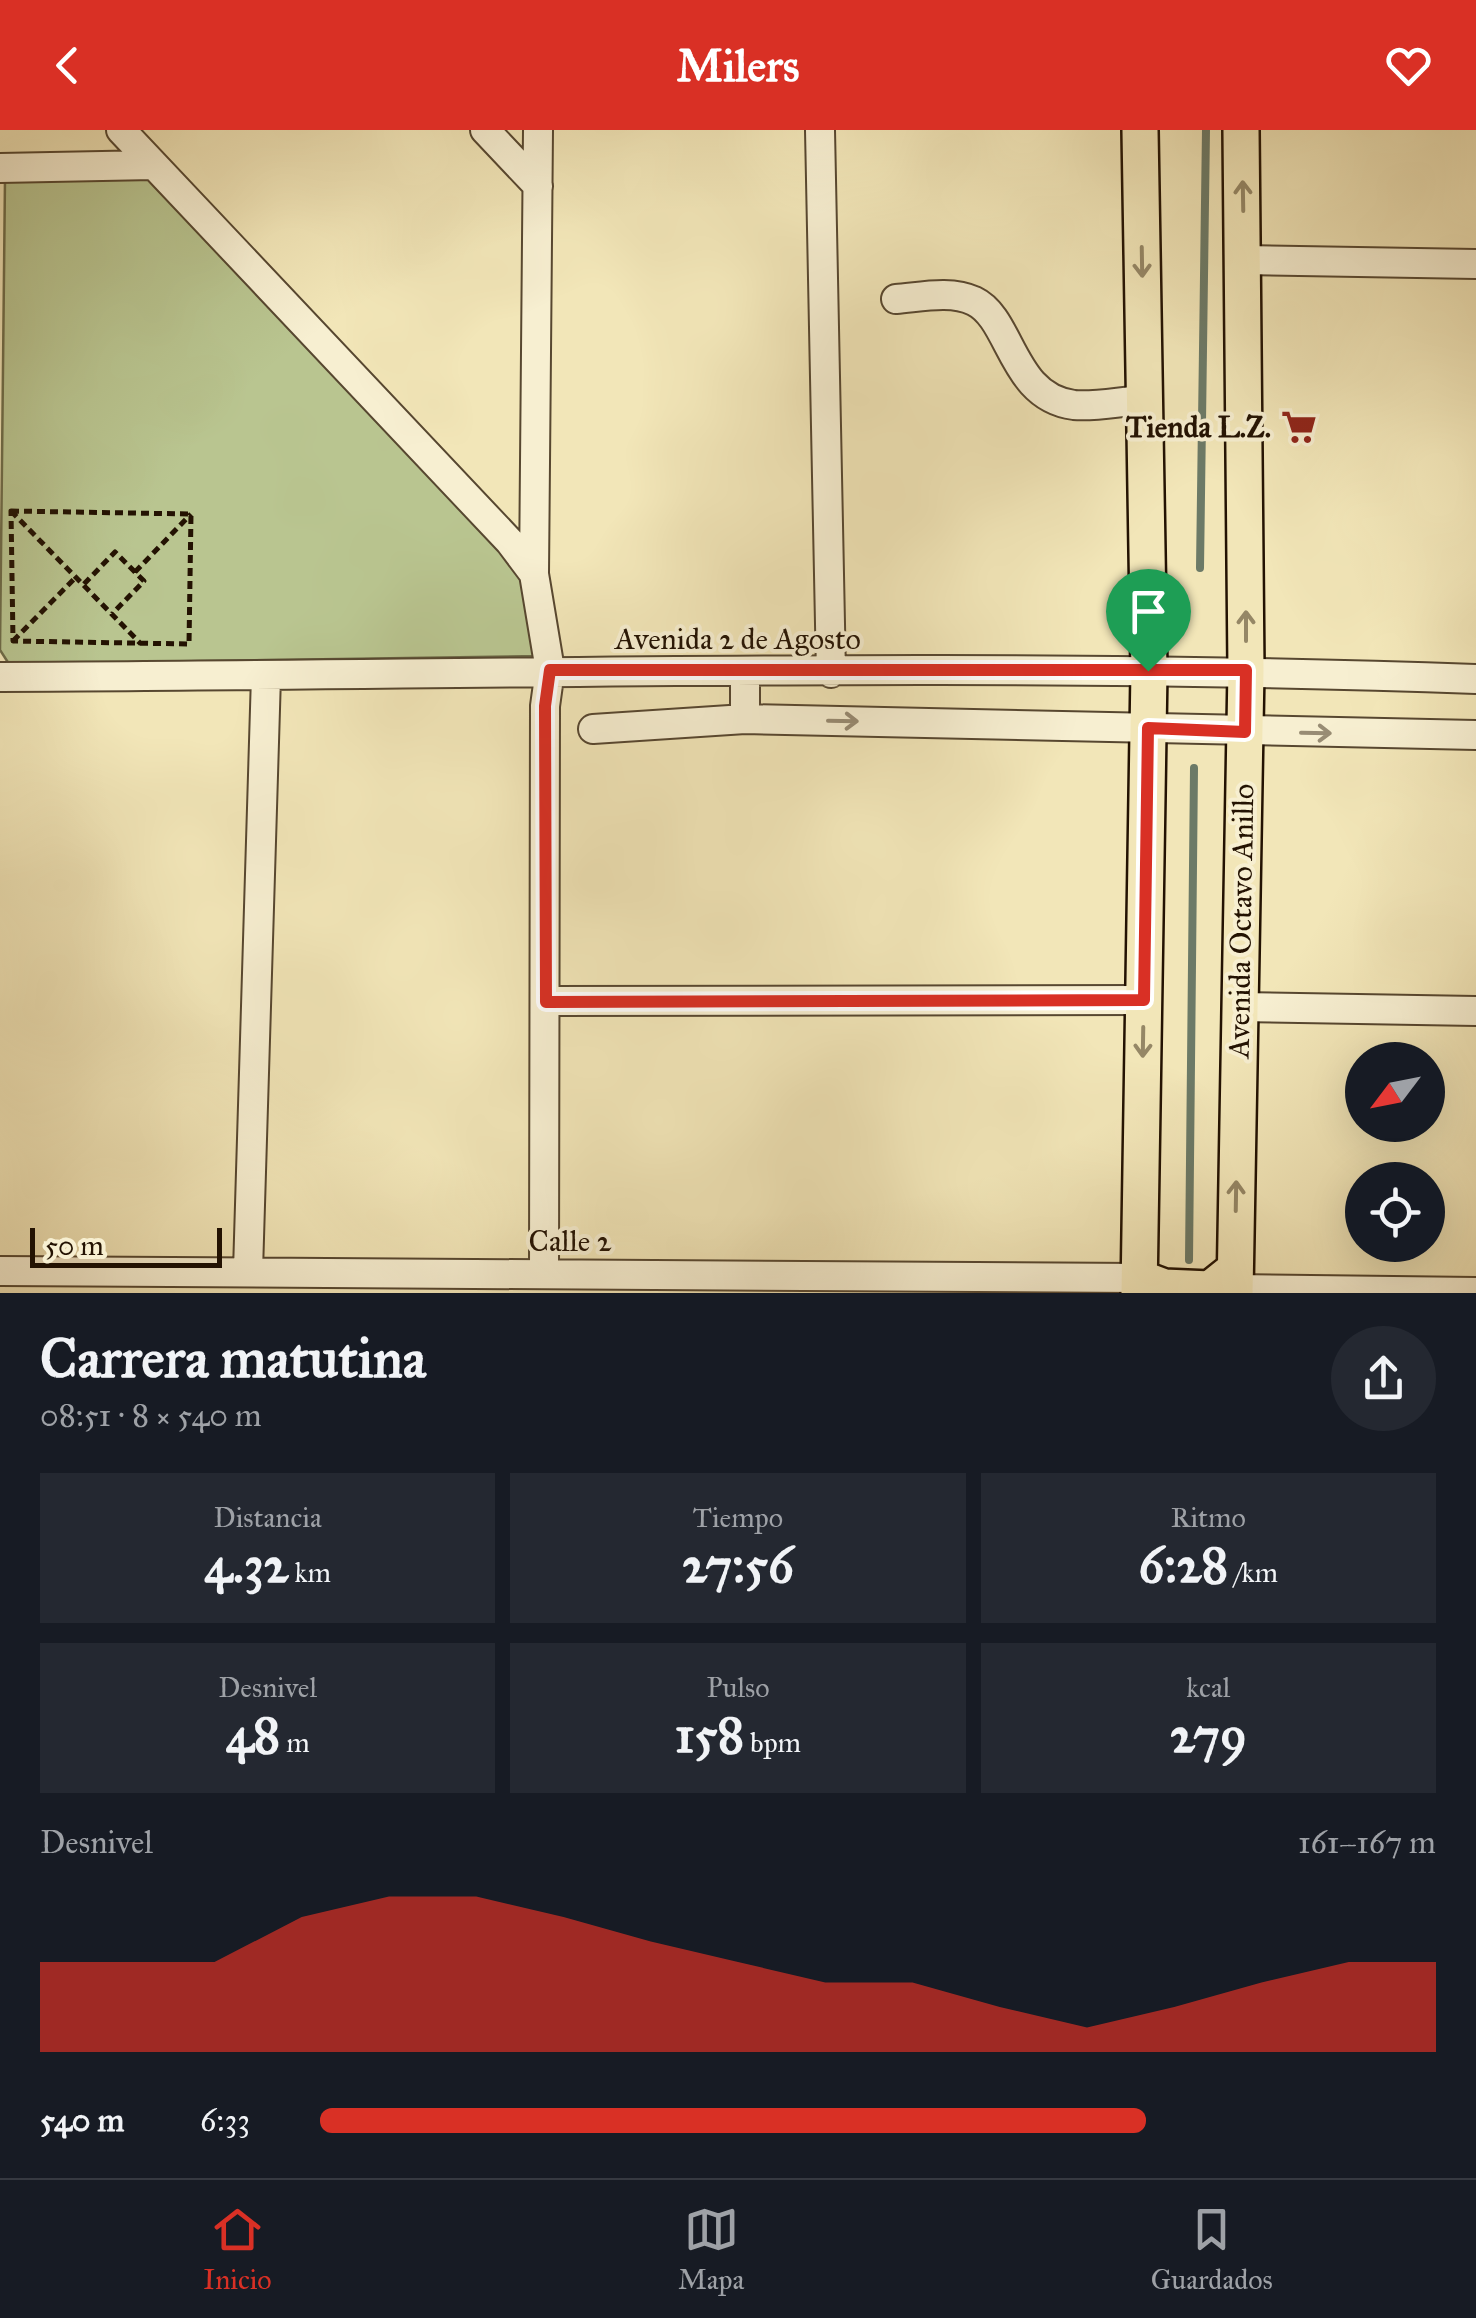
<!DOCTYPE html>
<html lang="es">
<head>
<meta charset="utf-8">
<style>
	:root { --surface:#171b24; --page:#242831; --text:#f1f3f6; --muted:#9ea1a6; --line:#363941; --accent:#d93025 }
	body { margin:0; font-family:"IM FELL Great Primer",serif; background:var(--page); color:var(--text); height:100vh; display:flex; flex-direction:column; font-size:38px; white-space:nowrap }
	* { box-sizing:border-box; margin:0 }
	p { font-size:32px; color:var(--muted) }
	.icon { flex:none; width:55px; height:55px; fill:none; stroke:currentColor; stroke-width:2; stroke-linecap:round; stroke-linejoin:round }
	.map { position:relative; height:1163px; overflow:hidden }
	.side { display:flex; flex-direction:column; background:var(--surface); flex:1 }
	.side>* { flex:none }
	.needle { width:65px; rotate:238deg }
	.fabs { position:absolute; left:1345px; top:912px; display:grid; gap:20px }
	.fabs a { display:grid; place-items:center; width:100px; height:100px; border-radius:50%; background:var(--surface); box-shadow:0 10px 40px #0002; font-size:50px }
	.scale { position:absolute; left:30px; bottom:25px; width:192px; box-sizing:border-box; padding-left:10px; border:5px solid #231202; border-top:0; font-size:28px; line-height:35px; white-space:nowrap; color:#231202; -webkit-text-stroke:8px #f7efd1; paint-order:stroke }
	.pin { position:absolute; display:grid; place-items:center; width:85px; height:85px; color:#fff; margin:-102px -42px; border-radius:50% 50% 50% 0; rotate:-45deg; box-shadow:0 0 10px #0007 }
	.pin .icon { rotate:45deg }
	.round { display:grid; place-items:center; flex:none; width:105px; height:105px; border-radius:52px; background:var(--page) }
	.headline { display:flex; align-items:center; justify-content:space-between; height:170px; padding:0 40px }
	h1 { font-size:55px; font-weight:800; line-height:75px }
	.metrics { display:grid; grid-template-columns:repeat(3,1fr); gap:15px; height:170px; padding:10px 40px }
	.metrics div { display:grid; align-content:center; border-radius:0px; background:var(--page); text-align:center }
	.metrics b { font-size:50px; font-weight:800 }
	.metrics small { font-size:28px; font-weight:400 }
	.metrics p { font-size:28px }
	.chart { height:280px; padding:20px 40px }
	.chart p { display:flex; justify-content:space-between }
	.chart svg { width:100%; height:180px; margin-top:10px; fill:var(--accent); opacity:.7 }
	ul { padding:0 40px; list-style:none; font-size:32px }
	li { display:grid; grid-template-columns:160px 120px 1fr; align-items:center; height:75px }
	li i { height:25px; border-radius:12px; background:var(--accent) }
	header { display:flex; justify-content:space-between; align-items:center; height:130px; padding:0 40px; background:var(--accent); color:#fff; font-size:45px; font-weight:800 }
	.menu { display:flex; justify-content:space-around; align-items:center; height:140px; border-top:2px solid var(--line); background:var(--surface); font-size:28px; color:var(--muted) }
	.menu a { display:grid; justify-items:center; gap:5px }
	.menu .active { color:var(--accent) }
	.map>svg:first-child { display:block }
	.green { fill:#b9c590; stroke:#6e6c49; stroke-width:2.5 }
	.lines { fill:none; stroke-linecap:round; stroke-linejoin:round }
	.stream { stroke:#6c7a67; stroke-width:8 }
	.minor-casing { stroke:#574730; stroke-width:32 }
	.major-casing { stroke:#231202; stroke-width:40 }
	.path { stroke:#231202; stroke-width:5; stroke-dasharray:8 5; stroke-linecap:butt }
	.minor { stroke:#f7efd1; stroke-width:28 }
	.major { stroke:#f2e6b8; stroke-width:35 }
	.oneway { stroke:#958766 }
	.oneway2 { stroke:#988c74 }
	.route-casing { stroke:#fff; stroke-width:20 }
	.route { stroke:#d93025; stroke-width:12 }
	.labels { text-anchor:middle; dominant-baseline:central; stroke-width:8; stroke-linejoin:round; paint-order:stroke }
	.poi-label { font-size:30px; font-weight:bold; fill:#231202; stroke:#f7efd1; text-anchor:end }
	.street-label { font-size:30px; fill:#231202; stroke:#f7efd1 }
</style>
</head>
<body>
<header><svg class="icon" aria-label="back" viewBox="0 0 24 24"><path d="M15 5l-7 7 7 7"/></svg>Milers<svg class="icon" aria-label="heart" viewBox="0 0 24 24"><path d="M12 20l-8-8c-3-5 5-10 8-4 3-6 11-1 8 4z"/></svg></header>
<div class="map">
<svg width="1476" height="1163" viewBox="0 0 1476 1163">
	<rect width="100%" height="100%" fill="#f2e6b8"/>
	<filter id="stains"><feTurbulence type="fractalNoise" baseFrequency=".002" numOctaves="4"/><feColorMatrix values="0 0 0 0 .2 0 0 0 0 .09 0 0 0 0 .02 0 0 0 .5 -.17"/></filter>
	<radialGradient id="worn" r=".72"><stop offset=".6" stop-color="#630" stop-opacity="0"/><stop offset="1" stop-color="#630" stop-opacity=".3"/></radialGradient>
	<path class="green" d="M 143,44 L 522,442 L 538,526 L 9,534 L 0,520 L 5,49 Z"/>
	<g class="lines">
		<path class="stream" d="M 1200,438 L 1206,0
			M 1189,1130 L 1194,638"/>
		<defs>
			<path id="minor" d="M 121,0 L 510,412 L 534,444
				M 485,0 L 538,56
				M 538,0 L 534,444 L 550,540 L 545,576 L 544,1143
				M 820,0 L 831,543
				M 0,38 L 153,35
				M 1244,130 L 1476,134
				M 896,169 C 921,167 951,160 974,171 C 1012,189 1011,267 1074,275 C 1096,277 1122,271 1144,270
				M 0,547 C 492,545 984,531 1476,549
				M 745,589 L 1476,605
				M 593,599 L 745,589 L 745,542
				M 546,871 L 1144,870
				M 1238,877 L 1476,881
				M 0,1141 L 1140,1148
				M 248,1141 L 266,546
				M 1235,1159 L 1476,1162"/>
			<path id="major" d="M 1140,1148 L 1164,1157 L 1210,1159 L 1235,1139
				M 1139,1163 L 1149,541 L 1140,0
				M 1235,1163 L 1246,540 L 1241,0"/>
		</defs>
		<use href="#minor" class="minor-casing"/>
		<use href="#major" class="major-casing"/>
		<path class="path" d="M 11,381 L 191,384 L 189,514 L 13,511 Z
			M 11,381 L 141,514
			M 135,442 L 191,384
			M 84,454 L 115,422 L 144,451 L 112,484
			M 13,511 L 76,447"/>
		<use href="#minor" class="minor"/>
		<use href="#major" class="major"/>
	</g>
	<defs><path id="oneway-shaft" d="M-6 0H5M1.5-3L5.5 0L1.5 3" fill="none" stroke-width="1.6" stroke-linecap="round" stroke-linejoin="round" transform="scale(2.5)"/></defs>
	<g class="oneway">
		<use href="#oneway-shaft" transform="translate(1243 66) rotate(-91)"/>
		<use href="#oneway-shaft" transform="translate(1142 132) rotate(89)"/>
		<use href="#oneway-shaft" transform="translate(1246 496) rotate(-90)"/>
		<use href="#oneway-shaft" transform="translate(1143 912) rotate(91)"/>
		<use href="#oneway-shaft" transform="translate(1236 1066) rotate(-89)"/>
	</g>
	<g class="oneway2">
		<use href="#oneway-shaft" transform="translate(843 591) rotate(1)"/>
		<use href="#oneway-shaft" transform="translate(1316 603) rotate(1)"/>
	</g>
	<g class="lines">
		<defs>
			<path id="route" d="M 550,540 L 1246,540 L 1245,602 L 1148,598 L 1144,870 L 546,872 L 545,576 Z"/>
		</defs>
		<use href="#route" class="route-casing"/>
		<use href="#route" class="route"/>
	</g>
	<defs>
		<symbol id="supermarket-bare" viewBox="-9 -9 18 18"><path d="M-6-5.5h2.5l.6 2H6L4.5 2H-2.5L-4.4-4H-6ZM-1.5 3.2a1.3 1.3 0 1 0 .1 0ZM3 3.2a1.3 1.3 0 1 0 .1 0Z" fill="#8f2418" stroke="#f7efd1" stroke-width="2.5" paint-order="stroke"/></symbol>
	</defs>
	<g fill-rule="evenodd">
		<use href="#supermarket-bare" x="1274" y="272" width="50" height="50"/>
	</g>
	<g class="labels">
		<g class="poi-label">
			<text x="1271" y="297">Tienda L.Z.</text>
		</g>
		<g class="street-label">
			<text x="738" y="509">Avenida 2 de Agosto</text>
			<text transform="translate(1241 791) rotate(-89)">Avenida Octavo Anillo</text>
			<text x="570" y="1111">Calle 2</text>
		</g>
	</g>
	<rect width="100%" height="100%" filter="url(#stains)"/>
	<rect width="100%" height="100%" fill="url(#worn)"/>
</svg>
<div class="fabs">
<a><svg class="needle" viewBox="-14 -14 28 28"><path d="M0-13l5 13h-10z" fill="#e53935"/><path d="M0 13l5-13h-10z" fill="#9ea1a6"/></svg></a>
<a><svg class="icon" aria-label="locate" viewBox="0 0 24 24"><circle cx="12" cy="12" r="6"/><path d="M12 2v4M12 18v4M2 12h4M18 12h4"/></svg></a>
</div>
<div class="scale">50 m</div>
<div class="pin" style="left:1148px;top:541px;background:#1e9e55"><svg class="icon" aria-label="arrive" viewBox="0 0 24 24"><path d="M6 21V4h12l-3 4 3 4H6"/></svg></div>
</div>
<section class="side">
<div class="headline"><div><h1>Carrera matutina</h1><p>08:51 · 8 × 540 m</p></div><a class="round"><svg class="icon" aria-label="share" viewBox="0 0 24 24"><path d="M12 15V3M7 8l5-5 5 5M5 13v7h14v-7"/></svg></a></div>
<div class="metrics">
<div><p>Distancia</p><b>4.32<small> km</small></b></div>
<div><p>Tiempo</p><b>27:56</b></div>
<div><p>Ritmo</p><b>6:28<small> /km</small></b></div>
</div>
<div class="metrics">
<div><p>Desnivel</p><b>48<small> m</small></b></div>
<div><p>Pulso</p><b>158<small> bpm</small></b></div>
<div><p>kcal</p><b>279</b></div>
</div>
<div class="chart"><p><span>Desnivel</span>161–167 m</p>
<svg viewBox="0 0 160 44" preserveAspectRatio="none"><path d="M0 44V22L10 22L20 22L30 11L40 6L50 6L60 11L70 17L80 22L90 27L100 27L110 33L120 38L130 33L140 27L150 22L160 22V44z"/></svg>
</div>
<ul>
<li><b>540 m</b>6:33<i style="width:74%"></i></li>
</ul>
</section>
<nav class="menu">
<a class="active"><svg class="icon" aria-label="home" viewBox="0 0 24 24"><path d="M3 11l9-7 9 7M6 9v11h12V9"/></svg>Inicio</a>
<a><svg class="icon" aria-label="map" viewBox="0 0 24 24"><path d="M3 6l6-2 6 2 6-2v14l-6 2-6-2-6 2zM9 4v14M15 6v14"/></svg>Mapa</a>
<a><svg class="icon" aria-label="saved" viewBox="0 0 24 24"><path d="M7 4h10v16l-5-4-5 4z"/></svg>Guardados</a>
</nav>
</body>
</html>
